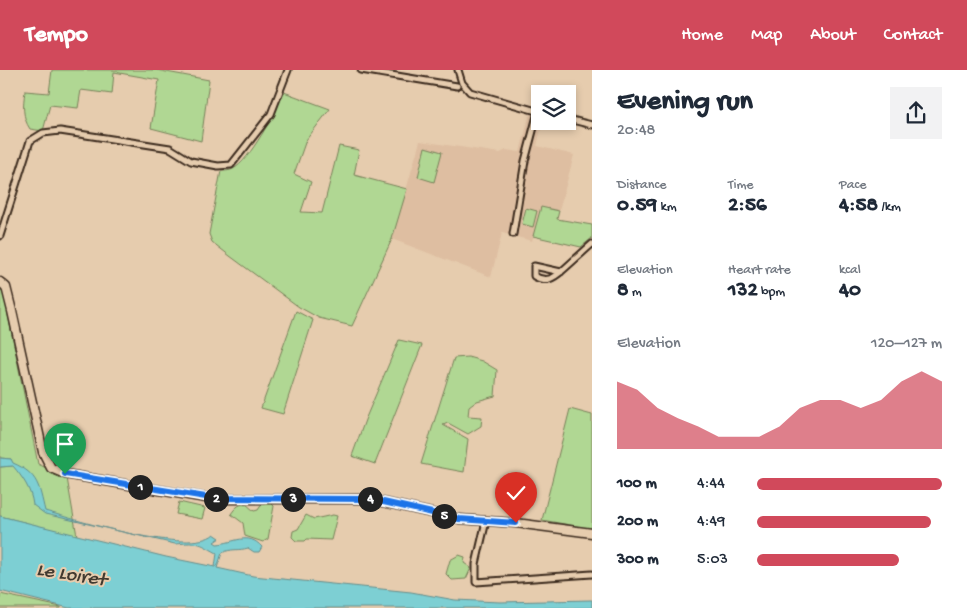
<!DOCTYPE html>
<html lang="en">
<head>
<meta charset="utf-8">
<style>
	:root { --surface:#fff; --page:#f2f2f3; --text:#1f2937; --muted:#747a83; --accent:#d1495b }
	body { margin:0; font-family:"Gochi Hand",sans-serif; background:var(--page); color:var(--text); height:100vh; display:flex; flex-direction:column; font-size:19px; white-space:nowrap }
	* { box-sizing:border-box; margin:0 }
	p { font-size:16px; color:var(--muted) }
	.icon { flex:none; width:28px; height:28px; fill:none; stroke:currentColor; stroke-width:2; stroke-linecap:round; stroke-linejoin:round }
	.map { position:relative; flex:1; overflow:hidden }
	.panel { display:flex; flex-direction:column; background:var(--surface); width:375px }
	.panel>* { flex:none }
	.fabs { position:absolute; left:531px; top:15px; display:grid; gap:10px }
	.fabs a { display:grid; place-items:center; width:45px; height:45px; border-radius:0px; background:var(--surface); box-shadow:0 2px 8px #0003; font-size:25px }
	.pin { position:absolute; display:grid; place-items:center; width:42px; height:42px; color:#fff; margin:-51px -21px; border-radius:50% 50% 50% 0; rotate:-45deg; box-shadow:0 0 5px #0007 }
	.pin .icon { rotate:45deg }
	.km { position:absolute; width:25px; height:25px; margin:-12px; border-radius:50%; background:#222; color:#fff; font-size:14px; line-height:25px; text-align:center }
	.round { display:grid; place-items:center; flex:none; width:52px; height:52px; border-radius:0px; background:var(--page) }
	.summary { display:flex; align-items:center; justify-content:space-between; height:85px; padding:0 25px }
	h1 { font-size:28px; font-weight:700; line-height:38px }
	.figures { display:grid; grid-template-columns:repeat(3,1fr); gap:8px; height:85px; padding:5px 25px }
	.figures div { display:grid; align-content:center }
	.figures b { font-size:21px; font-weight:700 }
	.figures small { font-size:14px; font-weight:400 }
	.figures p { font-size:14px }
	.chart { height:140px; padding:10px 25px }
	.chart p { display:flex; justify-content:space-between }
	.chart svg { width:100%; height:90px; margin-top:5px; fill:var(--accent); opacity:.7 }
	ul { padding:0 25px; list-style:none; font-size:16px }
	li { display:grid; grid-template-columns:80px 60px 1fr; align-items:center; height:38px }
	li i { height:12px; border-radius:6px; background:var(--accent) }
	header { display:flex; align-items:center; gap:30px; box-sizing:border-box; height:70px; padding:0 25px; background:var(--accent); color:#fff }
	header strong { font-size:24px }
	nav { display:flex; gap:28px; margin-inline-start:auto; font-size:18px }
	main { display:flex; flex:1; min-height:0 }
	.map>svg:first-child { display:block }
	.built { fill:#debea1 }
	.green { fill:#b0d793; stroke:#768058 }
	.water { fill:#7dcfd3; stroke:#638d8b }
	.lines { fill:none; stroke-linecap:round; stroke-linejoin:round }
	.street-casing { stroke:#3b2a1e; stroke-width:9 }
	.secondary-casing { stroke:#3b2a1e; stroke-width:11 }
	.street { stroke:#e6ccae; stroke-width:5 }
	.secondary { stroke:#e6ccae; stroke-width:8 }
	.route-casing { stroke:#fff; stroke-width:10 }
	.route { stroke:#1a73e8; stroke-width:6 }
	.labels { text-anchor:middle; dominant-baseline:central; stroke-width:4; stroke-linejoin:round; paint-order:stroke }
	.water-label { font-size:20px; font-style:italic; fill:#423a30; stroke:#e6ccae }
</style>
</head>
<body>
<header>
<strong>Tempo</strong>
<nav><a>Home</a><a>Map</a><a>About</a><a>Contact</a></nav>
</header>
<main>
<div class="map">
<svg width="592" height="538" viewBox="0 0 592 538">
	<rect width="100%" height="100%" fill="#e6ccae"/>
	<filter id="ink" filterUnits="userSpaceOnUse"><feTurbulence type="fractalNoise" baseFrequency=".02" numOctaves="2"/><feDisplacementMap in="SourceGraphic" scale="10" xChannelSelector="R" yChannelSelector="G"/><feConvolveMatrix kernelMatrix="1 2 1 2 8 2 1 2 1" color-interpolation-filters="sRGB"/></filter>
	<g filter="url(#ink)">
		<path class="built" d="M 530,44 L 540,46 L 540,51 L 543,51 L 537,76 L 574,85 L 559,141 L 541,137 L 532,171 L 502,163 L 491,207 L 392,169 L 420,71 L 500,83 L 506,80 L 520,82 Z"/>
		<path class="green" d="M 52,0 L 156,0 L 209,10 L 201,71 L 151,58 L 159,10 L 114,2 L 112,24 L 81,20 L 78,38 L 50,35 L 43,61 L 30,59 C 22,47 23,35 25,21 L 49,23 Z
			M 284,22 L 330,39 L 306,70 L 294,104 L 311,112 L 301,142 L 322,143 L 339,76 L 359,80 L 354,105 L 407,119 L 392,169 L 352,256 L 319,248 L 299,237 L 230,186 L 212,172 L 209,164 L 221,101 C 224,101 230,101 233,99 C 249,92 277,39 284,22 Z
			M 425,77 L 442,82 L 434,112 L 418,107 Z
			M 541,137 L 559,141 L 557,149 L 592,155 L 592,168 L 581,177 L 533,166 Z
			M 526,138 L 537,141 L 533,157 L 522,154 Z
			M 0,215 L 2,215 L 38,394 L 67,408 L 77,466 L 0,446 L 0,397 L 12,396 L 11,389 L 0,388 Z
			M 296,241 L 313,250 L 283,344 L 261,338 Z
			M 399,270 L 422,275 L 375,394 L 352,386 L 365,350 Z
			M 468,287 L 482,291 L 497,300 L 495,326 L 477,331 L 469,337 L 468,346 L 482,347 L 481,356 L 468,364 L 448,353 L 443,355 L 468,369 L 464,402 L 421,394 L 454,288 Z
			M 570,339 L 592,345 L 592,459 L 542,450 Z
			M 179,432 L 205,438 L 202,449 L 176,444 Z
			M 270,432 L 274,436 L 268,469 L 263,472 L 245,466 L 243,453 L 231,444 C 235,438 238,435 245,433 L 254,441 L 258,440 L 262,434 Z
			M 306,445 L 314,449 L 333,445 L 337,446 L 331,470 L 307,469 L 305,471 L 296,471 L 292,467 L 293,461 L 298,459 Z
			M 459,485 L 465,487 L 464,493 L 471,498 L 466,509 L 452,510 L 446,504 L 450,490 Z
			M 0,524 L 61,537 L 61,538 L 0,538 Z"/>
		<path class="water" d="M 0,388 L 11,389 L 13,393 C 39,404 39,417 45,441 C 77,450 190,486 214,464 L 220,468 L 214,472 L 217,474 C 234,473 248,461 262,477 L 259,482 L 254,482 L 248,478 C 239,481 231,478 222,483 L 217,498 L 253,506 L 411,522 L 455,530 L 500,532 L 592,530 L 592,538 L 69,538 L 0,521 L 0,446 L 166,487 L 215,497 L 217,483 C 197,472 200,472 175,474 L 45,444 L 33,435 C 31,419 23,408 13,396 L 0,397 Z"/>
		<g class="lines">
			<defs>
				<path id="street" d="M 361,0 L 457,16
					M 458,0 L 462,13 L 470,22 L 540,42
					M 568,49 L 592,55
					M 513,164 L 525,91 L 538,42
					M 0,166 L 30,71 L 43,63 L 60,61 L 170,78 L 191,91 L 218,96 L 231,95 L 271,44 L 288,0
					M 561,202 L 534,196 L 534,206 C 546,213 553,209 563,200 L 592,174
					M 486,451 L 476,494 L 476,512 L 592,504"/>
				<path id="secondary" d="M 0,212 L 6,217 L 12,241 L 43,382 L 51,398 L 65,404 L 212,429 L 369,429 L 459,449 L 516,453 L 592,463"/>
			</defs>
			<use href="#street" class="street-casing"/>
			<use href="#secondary" class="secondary-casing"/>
			<use href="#street" class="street"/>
			<use href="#secondary" class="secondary"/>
		</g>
	</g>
	<g class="lines" filter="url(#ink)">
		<defs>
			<path id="route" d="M 65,404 L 212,428 L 370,429 L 459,449 L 516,453"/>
		</defs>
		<use href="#route" class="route-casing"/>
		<use href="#route" class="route"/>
	</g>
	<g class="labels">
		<g class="water-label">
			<text transform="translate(71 506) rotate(9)">Le Loiret</text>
		</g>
	</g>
</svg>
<div class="fabs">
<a><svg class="icon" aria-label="layers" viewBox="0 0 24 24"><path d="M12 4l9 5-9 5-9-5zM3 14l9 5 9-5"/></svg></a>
</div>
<div class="pin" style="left:65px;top:404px;background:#1e9e55"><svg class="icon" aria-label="arrive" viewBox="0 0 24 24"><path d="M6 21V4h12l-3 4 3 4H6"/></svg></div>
<div class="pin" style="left:516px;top:453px;background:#d93025"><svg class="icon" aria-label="check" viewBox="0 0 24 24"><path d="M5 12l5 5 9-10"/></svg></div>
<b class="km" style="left:140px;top:417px">1</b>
<b class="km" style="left:216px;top:429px">2</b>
<b class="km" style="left:293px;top:429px">3</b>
<b class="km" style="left:370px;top:429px">4</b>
<b class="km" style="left:444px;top:446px">5</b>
</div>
<section class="panel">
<div class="summary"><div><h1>Evening run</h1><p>20:48</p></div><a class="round"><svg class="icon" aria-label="share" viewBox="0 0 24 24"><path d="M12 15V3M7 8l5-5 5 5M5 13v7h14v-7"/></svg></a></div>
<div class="figures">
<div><p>Distance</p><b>0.59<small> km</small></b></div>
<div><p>Time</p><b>2:56</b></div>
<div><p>Pace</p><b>4:58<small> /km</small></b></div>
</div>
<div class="figures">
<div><p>Elevation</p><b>8<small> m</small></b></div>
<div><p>Heart rate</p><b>132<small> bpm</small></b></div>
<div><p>kcal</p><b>40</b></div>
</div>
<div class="chart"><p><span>Elevation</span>120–127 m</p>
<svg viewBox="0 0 160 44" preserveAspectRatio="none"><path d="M0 44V11L10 15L20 24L30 29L40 33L50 38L60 38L70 38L80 33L90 24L100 20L110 20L120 24L130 20L140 11L150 6L160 11V44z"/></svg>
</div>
<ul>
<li><b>100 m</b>4:44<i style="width:100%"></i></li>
<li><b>200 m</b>4:49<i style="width:94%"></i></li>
<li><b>300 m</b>5:03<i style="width:77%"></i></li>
</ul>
</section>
</main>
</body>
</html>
